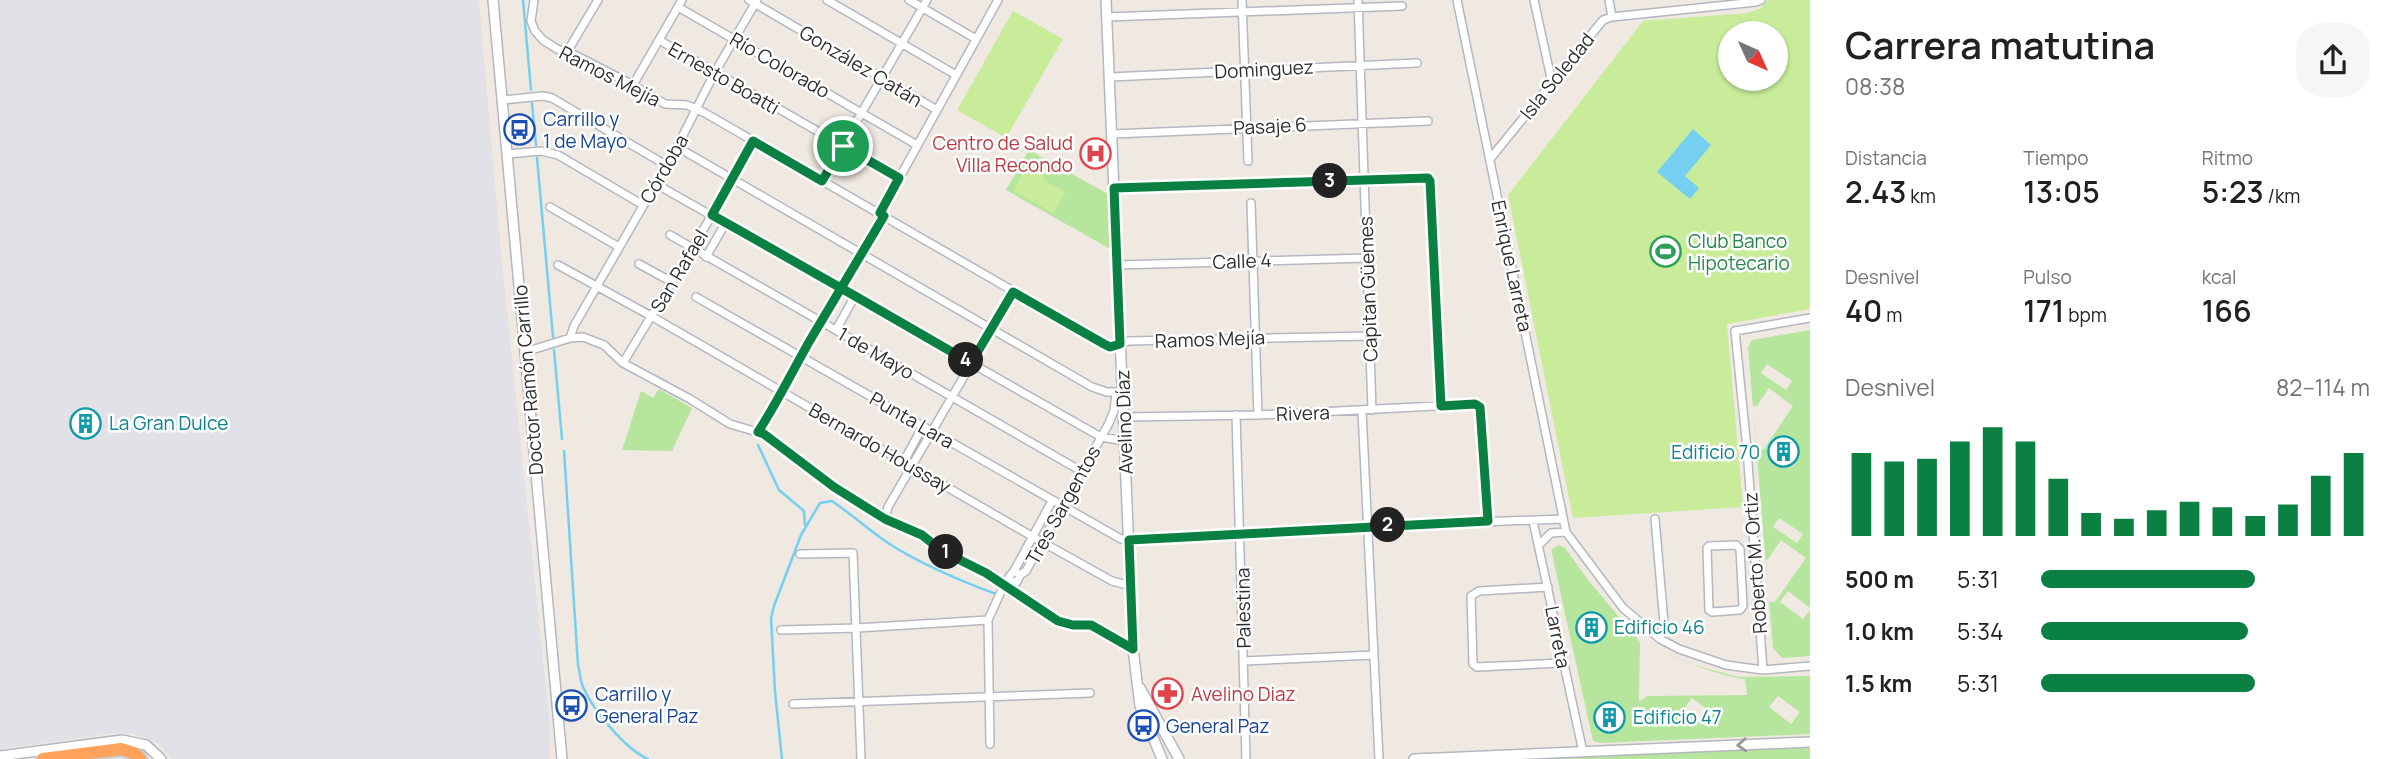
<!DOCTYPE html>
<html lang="es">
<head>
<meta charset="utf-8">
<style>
	:root { --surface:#fff; --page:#f6f6f6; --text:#202124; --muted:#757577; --accent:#0b8043 }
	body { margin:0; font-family:Manrope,sans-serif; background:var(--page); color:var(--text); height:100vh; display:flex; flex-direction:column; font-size:26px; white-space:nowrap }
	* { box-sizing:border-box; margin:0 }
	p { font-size:23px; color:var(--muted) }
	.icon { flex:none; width:38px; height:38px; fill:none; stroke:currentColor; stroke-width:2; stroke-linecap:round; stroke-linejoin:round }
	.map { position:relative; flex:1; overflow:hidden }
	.panel { display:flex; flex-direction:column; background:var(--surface); width:595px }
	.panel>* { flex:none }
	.needle { width:46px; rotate:135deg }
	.tools { position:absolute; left:1718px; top:21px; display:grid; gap:14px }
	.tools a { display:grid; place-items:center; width:70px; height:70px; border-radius:50%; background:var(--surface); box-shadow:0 2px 5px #0004; font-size:35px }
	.pin { position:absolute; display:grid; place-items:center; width:60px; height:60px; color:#fff; margin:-30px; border:4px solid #fff; border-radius:50%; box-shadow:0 2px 7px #0007 }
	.km { position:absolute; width:35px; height:35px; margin:-18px; border-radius:50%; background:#222; color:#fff; font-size:19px; line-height:35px; text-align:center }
	.round { display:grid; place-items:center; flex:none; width:74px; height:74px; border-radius:28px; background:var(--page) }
	.head { display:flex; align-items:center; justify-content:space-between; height:119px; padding:0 35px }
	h1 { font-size:38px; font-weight:600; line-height:52px }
	.figures { display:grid; grid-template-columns:repeat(3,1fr); gap:10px; height:119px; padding:7px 35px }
	.figures div { display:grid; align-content:center }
	.figures b { font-size:30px; font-weight:600 }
	.figures small { font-size:19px; font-weight:400 }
	.figures p { font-size:19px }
	.chart { height:196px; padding:14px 35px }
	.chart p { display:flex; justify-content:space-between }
	.chart svg { width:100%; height:126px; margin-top:7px; stroke:var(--accent); stroke-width:6 }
	ul { padding:0 35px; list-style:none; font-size:23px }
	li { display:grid; grid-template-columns:112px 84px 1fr; align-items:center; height:52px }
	li i { height:18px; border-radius:9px; background:var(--accent) }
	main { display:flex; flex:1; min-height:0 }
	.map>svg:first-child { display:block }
	.industrial { fill:#e3e1e8 }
	.green { fill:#b6e59e; fill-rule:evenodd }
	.pitch { fill:#c9ec9a; fill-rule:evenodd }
	.water { fill:#75cff0 }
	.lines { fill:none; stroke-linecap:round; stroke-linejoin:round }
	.stream { stroke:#75cff0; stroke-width:2.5 }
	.minor-casing { stroke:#b4b7c1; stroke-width:10 }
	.tertiary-casing { stroke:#b4b7c1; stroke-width:12 }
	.motorway-casing { stroke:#c9c9c9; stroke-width:16 }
	.minor { stroke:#fff; stroke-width:7 }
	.tertiary { stroke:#fff; stroke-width:9 }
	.motorway { stroke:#ffa35c; stroke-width:12 }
	.oneway { stroke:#969696 }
	.route-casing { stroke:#fff; stroke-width:14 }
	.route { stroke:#0b8043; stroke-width:9 }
	.labels { text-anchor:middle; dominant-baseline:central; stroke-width:5; stroke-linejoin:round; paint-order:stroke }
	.street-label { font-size:19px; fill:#2e2e2e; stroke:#fff }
	.transit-label { font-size:19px; fill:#164399; stroke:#fff; text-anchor:start }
	.health-label { font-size:19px; fill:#be3a42; stroke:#fff; text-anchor:end }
	.leisure-label { font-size:19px; fill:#27864d; stroke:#fff; text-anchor:start }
	.culture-label { font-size:19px; fill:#0d838f; stroke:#fff; text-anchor:start }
</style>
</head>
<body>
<main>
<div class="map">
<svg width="1810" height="759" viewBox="0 0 1810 759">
	<rect width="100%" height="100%" fill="#efe9e1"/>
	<path class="industrial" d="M 0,0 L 479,0 L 501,252 L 549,717 L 550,759 L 172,759 L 160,745 L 148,739 L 134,734 L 117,733 L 0,749 Z"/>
	<path class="green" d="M 1029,150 L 1108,194 L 1112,250 L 1006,190 Z
		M 1810,330 L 1810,608 L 1788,591 L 1780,602 L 1803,619 L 1810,610 L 1810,656 L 1782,658 L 1773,648 L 1748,347 L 1752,340 ZM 1767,364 L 1792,381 L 1786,390 L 1761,373 ZM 1769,388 L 1793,406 L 1764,449 L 1757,450 L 1753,406 L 1757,406 ZM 1773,438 L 1800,456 L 1793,466 L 1767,448 ZM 1779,518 L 1803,534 L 1797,543 L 1773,527 ZM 1781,540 L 1806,558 L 1775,602 L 1769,602 L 1766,560 L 1768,559 Z
		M 659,389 L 692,408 L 672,451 L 622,450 L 641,391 L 653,398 Z
		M 1559,545 L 1565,548 L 1589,581 L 1640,642 L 1691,664 L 1738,677 L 1810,676 L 1810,734 L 1601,743 L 1593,741 L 1552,554 L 1552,549 ZM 1585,612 L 1606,629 L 1597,641 L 1576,624 ZM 1640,642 C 1675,656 1708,674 1745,679 L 1747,695 L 1647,696 L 1639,702 ZM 1778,696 L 1800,712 L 1791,724 L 1769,707 ZM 1692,698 L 1713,714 L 1705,726 L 1683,710 ZM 1604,702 L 1626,719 L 1617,731 L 1595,715 Z
		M 1810,746 L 1810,759 L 1529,759 Z"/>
	<path class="pitch" d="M 1768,0 L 1810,0 L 1810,309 L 1727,324 L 1743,507 L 1573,518 L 1508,195 L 1643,21 L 1748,13 L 1761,8 ZM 1731,33 L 1776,33 L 1776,79 L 1731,79 Z
		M 1013,11 L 1063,39 L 1006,138 L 957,110 Z
		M 1030,160 L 1047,170 L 1042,179 L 1065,192 L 1054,213 L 1013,191 Z"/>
	<path class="water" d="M 1693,129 L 1711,145 L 1685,176 L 1699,188 L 1690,199 L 1657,172 Z"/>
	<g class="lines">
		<path class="stream" d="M 523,0 L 531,90
			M 532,103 L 536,145
			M 537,158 L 553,337
			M 554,350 L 562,439
			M 758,445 L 779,490 L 804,511 L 805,525
			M 564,451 L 578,665 C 580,672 580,680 583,687 C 593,710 625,749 648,759
			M 782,759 L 775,692 L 771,618 L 774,606 L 801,535 L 820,503 L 832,501 C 851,514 869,530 888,543 C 922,565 958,580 996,594"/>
		<defs>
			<path id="minor" d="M 534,0 L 531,21 L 535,31 L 543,40 L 557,49 L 577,56 L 633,85 L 665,104 L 687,105 L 705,113 L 1110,347 L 1129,341 L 1370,336
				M 749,0 L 937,110
				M 827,0 L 956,75
				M 909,0 L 976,39
				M 1242,0 L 1248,161
				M 1358,0 L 1372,410
				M 1457,0 L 1566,532 L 1623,608 L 1660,639 L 1679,649 L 1726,665 L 1763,670 L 1810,666
				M 1534,0 L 1552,83
				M 1609,0 L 1612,17
				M 678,7 L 917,145
				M 1107,17 L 1402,6
				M 659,40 L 899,178
				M 567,52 L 598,0
				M 1110,77 L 1417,63
				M 633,85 L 682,0
				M 502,100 L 543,96 L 552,98 L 666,165
				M 1112,134 L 1428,121
				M 677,147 L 1092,387 L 1107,392 L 1123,392
				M 507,154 L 541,151 L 558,155 L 643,205
				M 1490,159 L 1603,20 L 1612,17 L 1756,2 L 1761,0
				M 822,181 L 927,0
				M 656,184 L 1101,437 L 1125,441
				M 1114,188 L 1428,178 L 1430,181 L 1441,406
				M 1251,203 L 1258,415
				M 550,207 L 619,247
				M 880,213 L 998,0
				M 670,235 L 1081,471
				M 706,257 L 725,224
				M 639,264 L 672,282
				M 558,265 L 651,316 L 1042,542 L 1112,581 L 1131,586
				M 1118,265 L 1367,258
				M 696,297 L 1121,539 L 1241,535 L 1368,526 L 1563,519
				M 836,330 L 855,296
				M 570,338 L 574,326 L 677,147 L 714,74 L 757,0
				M 525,352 L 570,338 L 583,337 L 604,345 L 623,363 L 690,399 L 730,424 L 764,434 L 834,487 L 885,519 L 922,535 L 942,550 L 986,573 L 1058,621 L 1073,625 L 1091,625 L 1133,649
				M 623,363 L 712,215 L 753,141
				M 1362,411 L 1379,759
				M 1236,415 L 1246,759
				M 1124,417 L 1258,415 L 1475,404 L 1480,407 L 1482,412 L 1487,521
				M 758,432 L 884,216
				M 904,461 L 923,426
				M 885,519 L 888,507 L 1013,292
				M 1655,519 L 1664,623 L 1660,639
				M 1533,521 L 1583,752
				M 1539,545 L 1551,533 L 1566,532
				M 1736,545 L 1740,549 L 1743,606 L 1740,610 L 1712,612 L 1709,610 L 1707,548 L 1709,546 Z
				M 800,554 L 853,553 L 861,759
				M 1014,571 L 1052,501
				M 1020,575 L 1014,571 L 1009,577 L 1012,582 L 1017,582 L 1020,575 L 1026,571 L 1108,425 L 1114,411 L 1116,393
				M 1548,587 L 1479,591 L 1471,596 L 1473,664 L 1477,667 L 1562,663
				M 781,630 L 857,628 L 988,620
				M 1244,661 L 1373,655
				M 1763,670 L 1747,449 L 1735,331 L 1810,318
				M 793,704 L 1090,693
				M 990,744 L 988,620 L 1004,585"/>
			<path id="tertiary" d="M 493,0 L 562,759
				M 1106,0 L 1133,649 L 1140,706 L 1162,759
				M 1140,688 L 1179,759
				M 0,756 L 122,740 L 146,745 L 161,759
				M 1414,759 L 1810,742"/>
			<path id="motorway" d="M 43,759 L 121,749 L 134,753 L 140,759"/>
		</defs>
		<use href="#minor" class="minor-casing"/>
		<use href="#tertiary" class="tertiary-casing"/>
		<use href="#motorway" class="motorway-casing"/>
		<use href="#minor" class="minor"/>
		<use href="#tertiary" class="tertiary"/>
		<use href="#motorway" class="motorway"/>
	</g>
	<defs><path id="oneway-chevron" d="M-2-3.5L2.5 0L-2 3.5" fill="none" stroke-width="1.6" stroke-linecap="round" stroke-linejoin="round" transform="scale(1.75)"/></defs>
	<use class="oneway" href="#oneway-chevron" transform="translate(1742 745) rotate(177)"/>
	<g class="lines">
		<defs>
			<path id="route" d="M 843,146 L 899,178 L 880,213 L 884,216 C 859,258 834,300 809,342 C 792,372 777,403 758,432 L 764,434 L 834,487 L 885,519 L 922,535 L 942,551 L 986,573 L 1058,621 L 1073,625 L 1091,625 L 1133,649 L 1129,540 L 1488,521 L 1480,407 L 1475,404 L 1441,406 L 1430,181 L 1428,178 L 1114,188 L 1120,344 L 1110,347 L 1104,344 L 1013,292 L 971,363 L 855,296 L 832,283 L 737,229 L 712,215 L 753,141 L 822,181 L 843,146"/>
		</defs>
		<use href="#route" class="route-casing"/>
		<use href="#route" class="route"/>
	</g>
	<defs>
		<symbol id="bus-ring" viewBox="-11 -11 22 22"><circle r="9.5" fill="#fff" stroke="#1a4fb4" stroke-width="1.5"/><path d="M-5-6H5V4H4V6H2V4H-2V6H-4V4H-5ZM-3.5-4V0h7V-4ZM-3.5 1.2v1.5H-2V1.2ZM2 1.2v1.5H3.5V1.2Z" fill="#1a4fb4"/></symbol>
		<symbol id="hospital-ring" viewBox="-11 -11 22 22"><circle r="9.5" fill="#fff" stroke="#e0444e" stroke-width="1.5"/><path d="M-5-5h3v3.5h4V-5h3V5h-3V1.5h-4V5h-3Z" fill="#e0444e"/></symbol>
		<symbol id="stadium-ring" viewBox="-11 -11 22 22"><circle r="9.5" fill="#fff" stroke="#2e9e5b" stroke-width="1.5"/><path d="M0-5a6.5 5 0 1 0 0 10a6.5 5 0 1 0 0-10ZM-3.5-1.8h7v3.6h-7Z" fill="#2e9e5b"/></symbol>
		<symbol id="building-ring" viewBox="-11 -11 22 22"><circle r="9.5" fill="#fff" stroke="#0f9aa8" stroke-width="1.5"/><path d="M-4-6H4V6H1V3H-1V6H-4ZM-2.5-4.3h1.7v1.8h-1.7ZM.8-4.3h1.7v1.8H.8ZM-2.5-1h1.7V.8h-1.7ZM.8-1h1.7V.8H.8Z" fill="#0f9aa8"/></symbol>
		<symbol id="pharmacy-ring" viewBox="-11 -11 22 22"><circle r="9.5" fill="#fff" stroke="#e0444e" stroke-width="1.5"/><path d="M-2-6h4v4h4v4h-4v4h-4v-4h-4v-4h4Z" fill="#e0444e"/></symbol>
	</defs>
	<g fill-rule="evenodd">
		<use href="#bus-ring" x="502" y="112" width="35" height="35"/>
		<use href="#hospital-ring" x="1078" y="136" width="35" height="35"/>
		<use href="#stadium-ring" x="1648" y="234" width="35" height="35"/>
		<use href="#building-ring" x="68" y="406" width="35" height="35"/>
		<use href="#building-ring" x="1766" y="434" width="35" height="35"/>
		<use href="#building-ring" x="1574" y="610" width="35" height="35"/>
		<use href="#pharmacy-ring" x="1150" y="676" width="35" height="35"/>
		<use href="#bus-ring" x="554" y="688" width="35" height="35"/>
		<use href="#building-ring" x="1592" y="700" width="35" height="35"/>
		<use href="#bus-ring" x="1126" y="708" width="35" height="35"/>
	</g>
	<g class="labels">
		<g class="street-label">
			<text transform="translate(780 65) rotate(30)">Río Colorado</text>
			<text transform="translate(861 66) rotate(31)">González Catán</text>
			<text transform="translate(1264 69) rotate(-3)">Dominguez</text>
			<text transform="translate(610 76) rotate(27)">Ramos Mejía</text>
			<text transform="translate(1557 76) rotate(-51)">Isla Soledad</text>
			<text transform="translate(724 78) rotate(30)">Ernesto Boatti</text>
			<text transform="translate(1270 126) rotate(-3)">Pasaje 6</text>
			<text transform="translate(664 169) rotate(-60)">Córdoba</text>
			<text transform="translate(1242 261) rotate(-2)">Calle 4</text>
			<text transform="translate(1512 266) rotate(78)">Enrique Larreta</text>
			<text transform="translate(679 271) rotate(-59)">San Rafael</text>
			<text transform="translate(1368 289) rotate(-92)">Capitan Güemes</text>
			<text transform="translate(1210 339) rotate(-2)">Ramos Mejía</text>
			<text transform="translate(876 353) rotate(30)">1 de Mayo</text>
			<text transform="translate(528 380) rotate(-95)">Doctor Ramón Carrillo</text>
			<text transform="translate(1303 413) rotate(-2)">Rivera</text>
			<text transform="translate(912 420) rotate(30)">Punta Lara</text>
			<text transform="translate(1124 422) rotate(-92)">Avelino Díaz</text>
			<text transform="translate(880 448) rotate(30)">Bernardo Houssay</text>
			<text transform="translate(1063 505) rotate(-61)">Tres Sargentos</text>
			<text transform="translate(1755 563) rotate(-94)">Roberto M. Ortiz</text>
			<text transform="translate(1243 608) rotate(-91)">Palestina</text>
			<text transform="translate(1558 637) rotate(79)">Larreta</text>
		</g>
		<g class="transit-label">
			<text x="543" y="119">Carrillo y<tspan x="543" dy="22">1 de Mayo</tspan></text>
			<text x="595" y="694">Carrillo y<tspan x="595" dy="22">General Paz</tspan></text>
			<text x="1166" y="726">General Paz</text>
		</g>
		<g class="health-label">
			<text x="1073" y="143">Centro de Salud<tspan x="1073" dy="22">Villa Recondo</tspan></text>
			<text x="1191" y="694" text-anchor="start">Avelino Diaz</text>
		</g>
		<g class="leisure-label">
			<text x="1688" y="241">Club Banco<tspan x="1688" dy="22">Hipotecario</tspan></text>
		</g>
		<g class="culture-label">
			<text x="109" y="423">La Gran Dulce</text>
			<text x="1760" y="452" text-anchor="end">Edificio 70</text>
			<text x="1614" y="627">Edificio 46</text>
			<text x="1633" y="717">Edificio 47</text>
		</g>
	</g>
</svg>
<div class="tools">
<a><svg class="needle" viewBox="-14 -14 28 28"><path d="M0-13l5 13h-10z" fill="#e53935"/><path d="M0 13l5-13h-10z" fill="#757577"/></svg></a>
</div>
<div class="pin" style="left:843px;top:146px;background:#1e9e55"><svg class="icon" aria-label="arrive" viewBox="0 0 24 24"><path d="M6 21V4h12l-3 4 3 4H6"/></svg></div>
<b class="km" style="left:946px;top:552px">1</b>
<b class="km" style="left:1388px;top:525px">2</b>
<b class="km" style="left:1330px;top:181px">3</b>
<b class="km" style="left:966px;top:360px">4</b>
</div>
<section class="panel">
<div class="head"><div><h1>Carrera matutina</h1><p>08:38</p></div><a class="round"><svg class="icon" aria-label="share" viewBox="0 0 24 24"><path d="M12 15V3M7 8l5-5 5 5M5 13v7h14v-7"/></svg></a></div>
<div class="figures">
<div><p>Distancia</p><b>2.43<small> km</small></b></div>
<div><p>Tiempo</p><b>13:05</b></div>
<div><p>Ritmo</p><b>5:23<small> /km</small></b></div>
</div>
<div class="figures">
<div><p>Desnivel</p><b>40<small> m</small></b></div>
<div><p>Pulso</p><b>171<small> bpm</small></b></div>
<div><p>kcal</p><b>166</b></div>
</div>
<div class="chart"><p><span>Desnivel</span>82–114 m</p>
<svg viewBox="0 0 160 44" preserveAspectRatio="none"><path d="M5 44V15M15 44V18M25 44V17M35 44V11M45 44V6M55 44V11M65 44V24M75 44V36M85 44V38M95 44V35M105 44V32M115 44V34M125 44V37M135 44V33M145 44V23M155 44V15"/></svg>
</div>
<ul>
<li><b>500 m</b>5:31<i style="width:65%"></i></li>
<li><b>1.0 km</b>5:34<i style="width:63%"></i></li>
<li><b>1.5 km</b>5:31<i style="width:65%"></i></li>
</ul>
</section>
</main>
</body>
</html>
